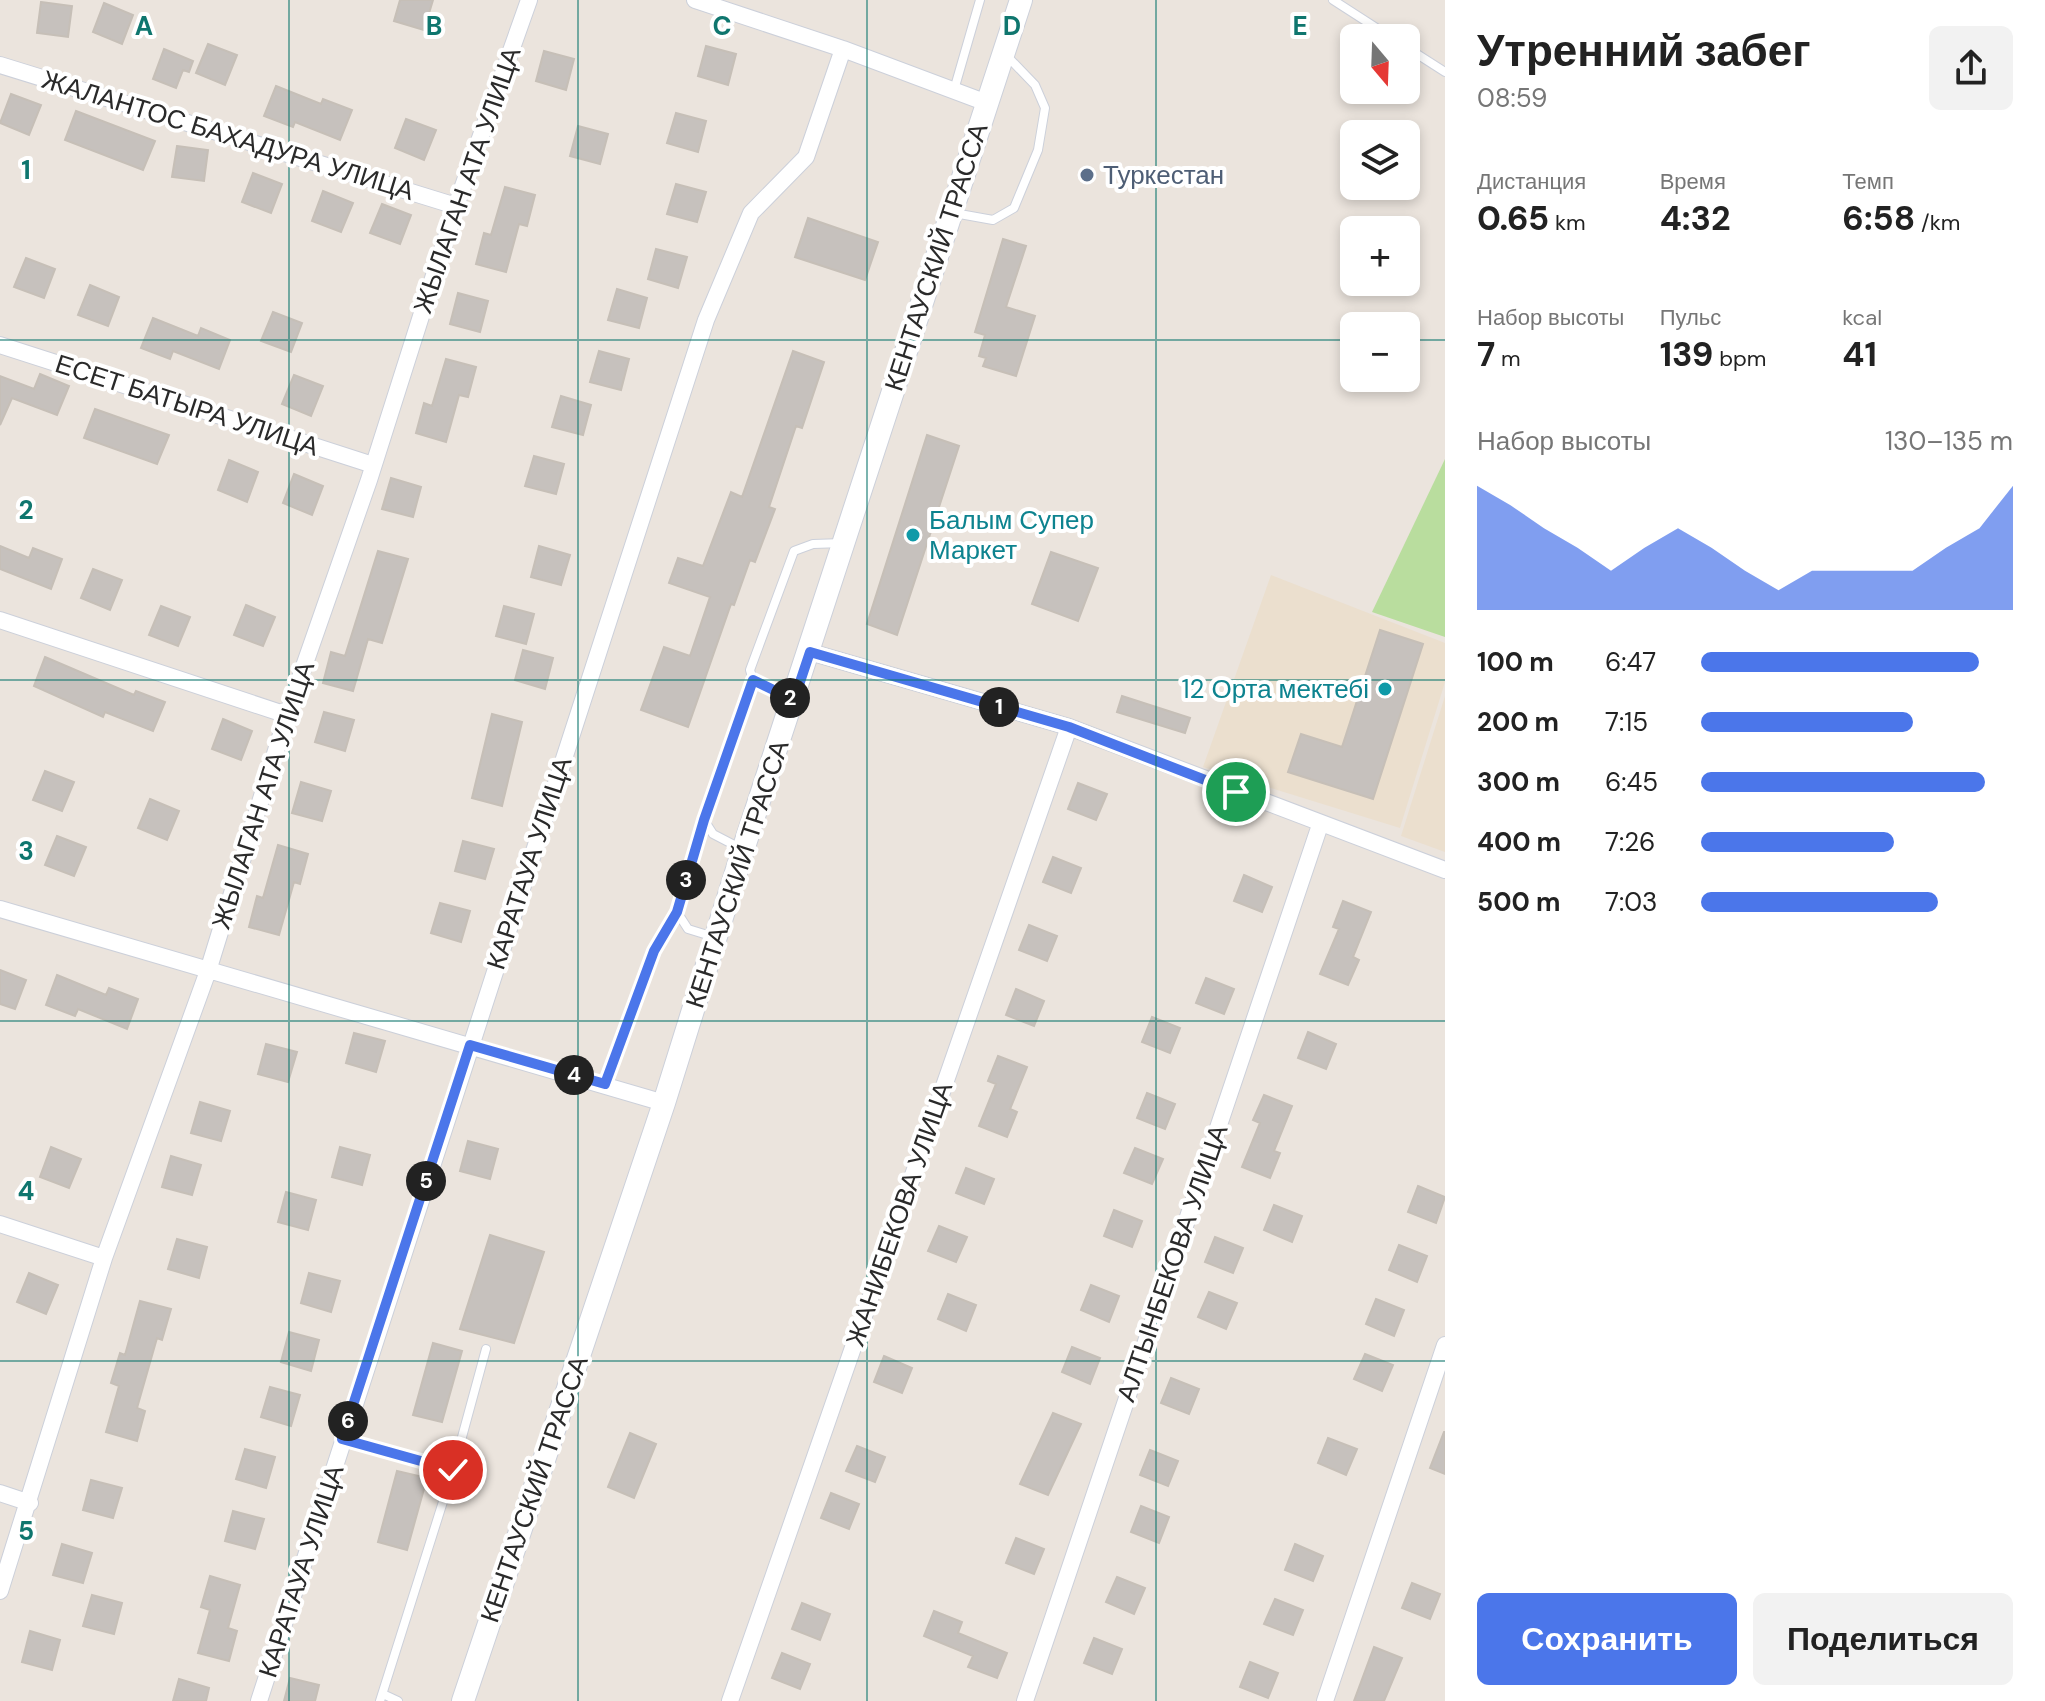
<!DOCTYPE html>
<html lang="ru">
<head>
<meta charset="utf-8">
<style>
	:root { --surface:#fff; --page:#f2f2f2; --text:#222; --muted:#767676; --accent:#4b76ea }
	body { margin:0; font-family:"DM Sans",sans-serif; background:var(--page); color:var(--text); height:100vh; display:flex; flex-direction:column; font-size:30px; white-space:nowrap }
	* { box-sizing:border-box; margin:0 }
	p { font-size:26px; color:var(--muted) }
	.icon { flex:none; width:44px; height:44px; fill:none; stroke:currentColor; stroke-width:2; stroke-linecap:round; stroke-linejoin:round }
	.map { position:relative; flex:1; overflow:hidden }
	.sheet { display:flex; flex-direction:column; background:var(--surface); width:600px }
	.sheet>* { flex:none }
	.needle { width:52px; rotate:161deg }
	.fabs { position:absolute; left:1340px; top:24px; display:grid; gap:16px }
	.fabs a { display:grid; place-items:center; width:80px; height:80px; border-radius:12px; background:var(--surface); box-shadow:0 4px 12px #0003; font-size:40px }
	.pin { position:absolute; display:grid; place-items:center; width:68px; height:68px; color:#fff; margin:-34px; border:4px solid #fff; border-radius:50%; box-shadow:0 2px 8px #0007 }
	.km { position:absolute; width:40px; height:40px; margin:-20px; border-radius:50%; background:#222; color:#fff; font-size:22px; line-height:40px; text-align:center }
	.round { display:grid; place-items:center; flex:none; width:84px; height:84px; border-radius:12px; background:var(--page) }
	.summary { display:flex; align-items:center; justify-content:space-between; height:136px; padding:0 32px }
	h1 { font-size:44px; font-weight:700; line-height:60px }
	.metrics { display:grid; grid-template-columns:repeat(3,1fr); gap:12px; height:136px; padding:8px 32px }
	.metrics div { display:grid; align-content:center }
	.metrics b { font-size:34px; font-weight:700 }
	.metrics small { font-size:22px; font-weight:400 }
	.metrics p { font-size:22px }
	.chart { height:224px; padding:16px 32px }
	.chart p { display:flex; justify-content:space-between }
	.chart svg { width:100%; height:144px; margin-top:8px; fill:var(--accent); opacity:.7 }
	.action { display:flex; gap:16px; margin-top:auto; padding:16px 32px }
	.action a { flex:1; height:92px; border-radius:12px; background:var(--accent); color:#fff; font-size:32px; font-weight:700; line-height:92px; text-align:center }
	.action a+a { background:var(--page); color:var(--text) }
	ul { padding:0 32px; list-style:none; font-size:26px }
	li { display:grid; grid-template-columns:128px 96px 1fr; align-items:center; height:60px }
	li i { height:20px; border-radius:10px; background:var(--accent) }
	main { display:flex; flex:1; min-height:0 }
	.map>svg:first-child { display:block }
	.education { fill:#ebdfce }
	.green { fill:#b9dd9e }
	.building { fill:#c6c1bd; stroke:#c6bfb7; stroke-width:2 }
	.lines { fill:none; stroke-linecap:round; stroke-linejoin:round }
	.service-casing { stroke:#ccd0da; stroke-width:10 }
	.minor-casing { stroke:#ccd0da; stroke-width:18 }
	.secondary-casing { stroke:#ccd0da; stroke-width:24 }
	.service { stroke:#fff; stroke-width:8 }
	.minor { stroke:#fff; stroke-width:16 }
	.secondary { stroke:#fff; stroke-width:22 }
	.route-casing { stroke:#fff; stroke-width:16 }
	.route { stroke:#4b76ea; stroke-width:10 }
	.grid { fill:none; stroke:#0f766e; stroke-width:2; stroke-opacity:0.55 }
	.service-dot { fill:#5c6f8a; stroke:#fff; stroke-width:3 }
	.culture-dot { fill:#0f9aa8; stroke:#fff; stroke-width:3 }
	.labels { text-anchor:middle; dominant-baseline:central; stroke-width:8; stroke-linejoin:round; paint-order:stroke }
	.street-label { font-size:26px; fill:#2a2a2a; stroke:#fff }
	.service-label { font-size:26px; fill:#4e5e75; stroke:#fff; text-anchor:start }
	.culture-label { font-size:26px; fill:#0d838f; stroke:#fff; text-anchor:start }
	.grid-label { font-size:26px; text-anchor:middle; font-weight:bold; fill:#0f766e; stroke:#fff; stroke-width:8; stroke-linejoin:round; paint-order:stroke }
</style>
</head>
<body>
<main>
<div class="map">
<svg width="1445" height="1701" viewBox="0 0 1445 1701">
	<rect width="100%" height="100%" fill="#ebe4dd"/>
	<path class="education" d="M 1271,575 L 1445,643 L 1445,682 L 1400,828 L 1203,767 Z
		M 1445,696 L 1445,852 L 1401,836 Z"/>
	<path class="green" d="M 1445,459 L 1445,637 L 1372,612 Z"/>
	<path class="building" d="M 400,0 L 433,0 L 424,30 L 394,21 Z
		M 41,2 L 72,6 L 68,37 L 37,33 Z
		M 104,3 L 133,15 L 122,44 L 93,32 Z
		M 208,44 L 237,55 L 225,85 L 196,73 Z
		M 706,46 L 736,54 L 728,85 L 698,76 Z
		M 164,49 L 193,61 L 189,72 L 183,70 L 176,88 L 153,79 Z
		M 544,51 L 574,59 L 566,90 L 536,81 Z
		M 276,86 L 321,104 L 323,99 L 352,110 L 340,140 L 295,122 L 293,127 L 264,116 Z
		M 11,94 L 41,105 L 29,135 L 0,123 Z
		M 76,111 L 155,141 L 143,170 L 65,140 Z
		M 676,113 L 706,121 L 698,152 L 667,143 Z
		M 406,119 L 436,130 L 424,160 L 395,148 Z
		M 578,126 L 608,134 L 600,164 L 570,156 Z
		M 177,146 L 208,150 L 204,181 L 172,177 Z
		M 253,173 L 282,184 L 271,213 L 242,202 Z
		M 676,184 L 706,192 L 697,222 L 667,214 Z
		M 505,187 L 535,195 L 527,226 L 519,224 L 506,272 L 476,264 L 484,233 L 491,235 Z
		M 323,191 L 353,203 L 341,232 L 312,221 Z
		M 382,204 L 411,215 L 400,244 L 370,233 Z
		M 808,218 L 878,242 L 865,280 L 795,257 Z
		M 1003,239 L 1026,246 L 1006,307 L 1035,316 L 1016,376 L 983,366 L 986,358 L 979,356 L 985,335 L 975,332 Z
		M 656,249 L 687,257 L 678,288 L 648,279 Z
		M 26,258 L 55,269 L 44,298 L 14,287 Z
		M 90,285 L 119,297 L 108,326 L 78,315 Z
		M 617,289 L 647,298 L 639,328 L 608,320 Z
		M 458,293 L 488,301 L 480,332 L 450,324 Z
		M 273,312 L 302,323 L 291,352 L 261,341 Z
		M 153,318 L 198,336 L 201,328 L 230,340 L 219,369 L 173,351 L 170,359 L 141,348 Z
		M 599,351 L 629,359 L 621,390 L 590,382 Z
		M 793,351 L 824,362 L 802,428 L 796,426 L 769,507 L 775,509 L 755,562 L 750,560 L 734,605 L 731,604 L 688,727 L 641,710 L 664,647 L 690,656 L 710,597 L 669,583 L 678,558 L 703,566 L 731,492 L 742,497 Z
		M 446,359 L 476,367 L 468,397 L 459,395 L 446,442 L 416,433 L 424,403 L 432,406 Z
		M 40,374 L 69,386 L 57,415 L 12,398 L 0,425 L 0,376 L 34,389 Z
		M 294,375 L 323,386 L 311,416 L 282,404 Z
		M 561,396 L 591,405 L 583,435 L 552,427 Z
		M 95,409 L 169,435 L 157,464 L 84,438 Z
		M 927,435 L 959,446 L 897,635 L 867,624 Z
		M 534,456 L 564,464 L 556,494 L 525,486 Z
		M 229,460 L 258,472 L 247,502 L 218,490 Z
		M 294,474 L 323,486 L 312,515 L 283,503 Z
		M 391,478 L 421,487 L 413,517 L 382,509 Z
		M 0,546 L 29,558 L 33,548 L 62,559 L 51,589 L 0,569 Z
		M 539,546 L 570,555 L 561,585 L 531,577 Z
		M 378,551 L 408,559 L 382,643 L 368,639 L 353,691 L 323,683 L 331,652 L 345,656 Z
		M 1051,552 L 1098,568 L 1078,621 L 1032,604 Z
		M 93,569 L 122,580 L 110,610 L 81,598 Z
		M 246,605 L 275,617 L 263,646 L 234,635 Z
		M 161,606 L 190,617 L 178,646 L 149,635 Z
		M 504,606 L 534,614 L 526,644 L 496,636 Z
		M 1380,630 L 1423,644 L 1373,799 L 1288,772 L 1301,734 L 1342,747 Z
		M 523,650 L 553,658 L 545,689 L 515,680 Z
		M 45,657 L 134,695 L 136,691 L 165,702 L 153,731 L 105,712 L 103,717 L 34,686 Z
		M 1122,696 L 1190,718 L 1185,733 L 1117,712 Z
		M 324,712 L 354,720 L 345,751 L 315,742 Z
		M 492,714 L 522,722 L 502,806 L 472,798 Z
		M 223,719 L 252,731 L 241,760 L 212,749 Z
		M 45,771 L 74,782 L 62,811 L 33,800 Z
		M 301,782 L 331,791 L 322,821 L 292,813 Z
		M 1078,783 L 1107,794 L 1096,820 L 1068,809 Z
		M 150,799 L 179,811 L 167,840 L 138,828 Z
		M 57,836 L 86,847 L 74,876 L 45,865 Z
		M 463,841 L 494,849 L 485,879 L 455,871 Z
		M 278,845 L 308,854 L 300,884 L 294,882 L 279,935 L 249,927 L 257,896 L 263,898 Z
		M 1053,857 L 1081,868 L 1071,893 L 1043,882 Z
		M 1244,875 L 1272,887 L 1262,912 L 1234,901 Z
		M 1343,901 L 1371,912 L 1353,957 L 1359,960 L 1348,985 L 1320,974 L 1339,929 L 1333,927 Z
		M 440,903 L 470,911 L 461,942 L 431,933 Z
		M 1029,925 L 1057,936 L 1047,961 L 1019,950 Z
		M 0,970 L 26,980 L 15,1009 L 0,1004 Z
		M 57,975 L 106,995 L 109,988 L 138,999 L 127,1029 L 78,1009 L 75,1016 L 46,1005 Z
		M 1206,978 L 1234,989 L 1224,1014 L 1196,1003 Z
		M 1016,989 L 1044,1001 L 1034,1026 L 1006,1015 Z
		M 1152,1017 L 1180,1028 L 1170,1053 L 1142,1042 Z
		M 1308,1032 L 1336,1044 L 1326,1069 L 1298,1058 Z
		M 354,1033 L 385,1041 L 376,1072 L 346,1063 Z
		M 266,1044 L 297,1052 L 288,1082 L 258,1074 Z
		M 998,1056 L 1027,1067 L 1010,1109 L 1017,1112 L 1007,1137 L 979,1126 L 996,1084 L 988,1081 Z
		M 1147,1093 L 1175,1104 L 1165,1129 L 1137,1118 Z
		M 1264,1095 L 1292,1106 L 1274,1151 L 1280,1153 L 1270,1178 L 1242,1167 L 1260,1123 L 1253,1120 Z
		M 200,1102 L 230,1111 L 221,1141 L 191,1133 Z
		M 468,1141 L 498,1149 L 490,1179 L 460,1171 Z
		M 51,1147 L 81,1159 L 69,1188 L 40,1177 Z
		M 340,1147 L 370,1155 L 362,1185 L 332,1177 Z
		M 1135,1148 L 1163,1159 L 1152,1184 L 1124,1173 Z
		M 171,1156 L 201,1165 L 192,1195 L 162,1187 Z
		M 966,1168 L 994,1179 L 984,1204 L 956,1193 Z
		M 1418,1186 L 1445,1197 L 1436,1223 L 1408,1212 Z
		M 286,1192 L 316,1200 L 308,1230 L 278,1222 Z
		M 1274,1205 L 1302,1216 L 1292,1242 L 1264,1230 Z
		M 1114,1210 L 1142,1221 L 1132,1247 L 1104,1236 Z
		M 939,1226 L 967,1237 L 956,1262 L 928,1251 Z
		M 490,1235 L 544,1252 L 514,1343 L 460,1329 Z
		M 1215,1237 L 1243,1248 L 1233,1273 L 1205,1262 Z
		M 177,1239 L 207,1247 L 199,1278 L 168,1269 Z
		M 1399,1245 L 1427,1256 L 1417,1282 L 1389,1270 Z
		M 29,1273 L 58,1285 L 46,1314 L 17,1302 Z
		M 309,1273 L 340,1281 L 331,1312 L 301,1303 Z
		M 1091,1285 L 1119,1296 L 1109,1322 L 1081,1310 Z
		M 1209,1292 L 1237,1303 L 1226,1329 L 1198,1317 Z
		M 948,1294 L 976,1305 L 966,1331 L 938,1319 Z
		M 1376,1299 L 1404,1310 L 1394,1336 L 1366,1324 Z
		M 140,1301 L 171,1309 L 162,1340 L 157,1338 L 137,1408 L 145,1411 L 137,1441 L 106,1432 L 119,1386 L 111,1383 L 120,1353 L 125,1355 Z
		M 289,1332 L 319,1340 L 311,1371 L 281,1362 Z
		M 433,1343 L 462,1351 L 442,1422 L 413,1415 Z
		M 1072,1347 L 1100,1358 L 1090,1384 L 1062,1372 Z
		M 1365,1354 L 1393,1365 L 1382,1391 L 1354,1379 Z
		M 884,1356 L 912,1368 L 902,1393 L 874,1382 Z
		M 1171,1378 L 1199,1389 L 1189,1414 L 1161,1403 Z
		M 270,1387 L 300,1395 L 291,1426 L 261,1417 Z
		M 1053,1413 L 1081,1424 L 1048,1495 L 1020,1484 Z
		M 1444,1432 L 1445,1432 L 1445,1474 L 1430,1468 Z
		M 630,1433 L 656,1444 L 634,1498 L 608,1487 Z
		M 1328,1438 L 1357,1449 L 1346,1475 L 1318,1463 Z
		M 857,1446 L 885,1457 L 875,1482 L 846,1471 Z
		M 245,1449 L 275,1457 L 266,1488 L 236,1479 Z
		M 1150,1450 L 1178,1461 L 1168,1486 L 1140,1475 Z
		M 397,1471 L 427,1478 L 407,1550 L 378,1542 Z
		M 91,1480 L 122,1488 L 113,1518 L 83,1510 Z
		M 831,1493 L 859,1504 L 849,1529 L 821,1518 Z
		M 1141,1506 L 1169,1517 L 1159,1543 L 1131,1532 Z
		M 233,1511 L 264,1519 L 255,1549 L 225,1541 Z
		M 1016,1538 L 1044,1549 L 1034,1574 L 1006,1563 Z
		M 62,1544 L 92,1553 L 83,1583 L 53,1575 Z
		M 1295,1544 L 1323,1556 L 1313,1581 L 1285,1570 Z
		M 210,1576 L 240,1585 L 228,1628 L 237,1631 L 229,1661 L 198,1653 L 210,1610 L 201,1607 Z
		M 1117,1577 L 1145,1588 L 1134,1614 L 1106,1602 Z
		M 1412,1583 L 1440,1594 L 1430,1619 L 1402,1608 Z
		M 92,1595 L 122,1603 L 114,1634 L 83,1626 Z
		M 1275,1599 L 1303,1610 L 1293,1635 L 1264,1624 Z
		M 802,1603 L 830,1614 L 820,1640 L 792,1629 Z
		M 934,1611 L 962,1622 L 958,1633 L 1007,1653 L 997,1678 L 968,1667 L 973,1656 L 924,1636 Z
		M 30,1631 L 60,1640 L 52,1670 L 22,1662 Z
		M 1094,1638 L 1122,1649 L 1112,1674 L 1084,1663 Z
		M 1374,1647 L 1402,1658 L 1384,1701 L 1354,1701 Z
		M 782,1653 L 810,1664 L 800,1689 L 772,1678 Z
		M 1250,1662 L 1278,1673 L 1268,1698 L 1240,1687 Z
		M 290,1678 L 319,1685 L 315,1701 L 284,1701 Z
		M 179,1679 L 209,1688 L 206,1701 L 173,1701 Z"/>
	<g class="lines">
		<defs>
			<path id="service" d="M 1333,0 L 1392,38
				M 1406,47 L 1445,72
				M 954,90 L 980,0
				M 954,213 L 993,220 L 1014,208 L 1038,150 L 1045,108 L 1035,85 L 1007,56
				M 791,698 L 753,680 L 750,670 L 794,551 L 813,544 L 843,543
				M 704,820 L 713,834 L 740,848
				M 677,912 L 688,929 L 714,937
				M 605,1084 L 654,951 L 677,912 L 704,820 L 753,680
				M 342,1439 L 453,1470
				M 383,1694 L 398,1701
				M 380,1701 L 453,1470 L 486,1349"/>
			<path id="minor" d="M 695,0 L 843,49 L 987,103
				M 0,65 L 456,206
				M 0,345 L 373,465
				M 0,620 L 287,715
				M 810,652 L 1069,727 L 1445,870
				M 0,909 L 664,1103
				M 0,1224 L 104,1258
				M 0,1493 L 30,1503
				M 0,1591 L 104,1258 L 208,971 L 287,715 L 369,480 L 456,206 L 529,0
				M 259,1701 L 706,320 L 751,213 L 806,157 L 843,49
				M 730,1701 L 1069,727
				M 1025,1701 L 1320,825
				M 1325,1701 L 1445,1345"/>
			<path id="secondary" d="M 463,1701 L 664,1103 L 743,850 L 1021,0"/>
		</defs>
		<use href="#service" class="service-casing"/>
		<use href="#minor" class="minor-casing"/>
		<use href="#secondary" class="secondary-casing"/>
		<use href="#service" class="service"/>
		<use href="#minor" class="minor"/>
		<use href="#secondary" class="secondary"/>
	</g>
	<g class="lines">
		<defs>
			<path id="route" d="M 453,1470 L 342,1439 L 470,1045 L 605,1084 L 654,951 L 677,912 L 704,820 L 753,680 L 794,700 L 810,652 L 1069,727 L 1236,792"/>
		</defs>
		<use href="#route" class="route-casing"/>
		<use href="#route" class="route"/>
	</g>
	<path class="grid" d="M 289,0 L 289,1701M 578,0 L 578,1701M 867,0 L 867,1701M 1156,0 L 1156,1701M 0,340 L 1354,340M 1406,340 L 1445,340M 0,680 L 1445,680M 0,1021 L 1445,1021M 0,1361 L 1445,1361"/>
	<circle class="service-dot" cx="1087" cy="175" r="8"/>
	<g class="culture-dot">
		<circle cx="913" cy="535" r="8"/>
		<circle cx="1385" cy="689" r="8"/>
	</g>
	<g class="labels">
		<g class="street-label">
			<text transform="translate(228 135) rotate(17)">ЖАЛАНТОС БАХАДУРА УЛИЦА</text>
			<text transform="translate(467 180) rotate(-71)">ЖЫЛАГАН АТА УЛИЦА</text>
			<text transform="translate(936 257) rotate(-72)">КЕНТАУСКИЙ ТРАССА</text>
			<text transform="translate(187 405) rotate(18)">ЕСЕТ БАТЫРА УЛИЦА</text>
			<text transform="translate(263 795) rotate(-72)">ЖЫЛАГАН АТА УЛИЦА</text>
			<text transform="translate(529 863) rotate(-72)">КАРАТАУА УЛИЦА</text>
			<text transform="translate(737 874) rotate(-72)">КЕНТАУСКИЙ ТРАССА</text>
			<text transform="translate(899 1214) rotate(-71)">ЖАНИБЕКОВА УЛИЦА</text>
			<text transform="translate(1172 1263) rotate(-71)">АЛТЫНБЕКОВА УЛИЦА</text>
			<text transform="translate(534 1489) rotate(-71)">КЕНТАУСКИЙ ТРАССА</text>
			<text transform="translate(301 1571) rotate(-72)">КАРАТАУА УЛИЦА</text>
		</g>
		<g class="service-label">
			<text x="1103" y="175">Туркестан</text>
		</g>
		<g class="culture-label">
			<text x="929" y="520">Балым Супер<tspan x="929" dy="30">Маркет</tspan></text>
			<text x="1369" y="689" text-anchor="end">12 Орта мектебі</text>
		</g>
	</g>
	<g class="grid-label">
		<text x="144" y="35">A</text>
		<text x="434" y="35">B</text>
		<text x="722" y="35">C</text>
		<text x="1012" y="35">D</text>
		<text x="1300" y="35">E</text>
		<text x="26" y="179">1</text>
		<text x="26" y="519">2</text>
		<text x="26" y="860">3</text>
		<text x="26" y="1200">4</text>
		<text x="26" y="1540">5</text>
	</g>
</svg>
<div class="fabs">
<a><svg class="needle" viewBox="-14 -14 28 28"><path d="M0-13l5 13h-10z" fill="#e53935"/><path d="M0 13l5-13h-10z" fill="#767676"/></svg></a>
<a><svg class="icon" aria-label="layers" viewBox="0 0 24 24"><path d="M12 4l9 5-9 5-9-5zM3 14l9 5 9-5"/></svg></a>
<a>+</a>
<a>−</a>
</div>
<div class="pin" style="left:1236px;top:792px;background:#1e9e55"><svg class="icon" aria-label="arrive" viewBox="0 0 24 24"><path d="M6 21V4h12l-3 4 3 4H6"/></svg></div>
<div class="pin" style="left:453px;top:1470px;background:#d93025"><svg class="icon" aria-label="check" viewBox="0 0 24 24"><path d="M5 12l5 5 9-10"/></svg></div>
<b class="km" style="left:999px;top:707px">1</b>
<b class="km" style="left:790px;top:698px">2</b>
<b class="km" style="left:686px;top:880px">3</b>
<b class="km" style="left:574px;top:1075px">4</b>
<b class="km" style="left:426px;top:1181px">5</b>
<b class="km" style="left:348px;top:1421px">6</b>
</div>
<section class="sheet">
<div class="summary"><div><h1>Утренний забег</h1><p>08:59</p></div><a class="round"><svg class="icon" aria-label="share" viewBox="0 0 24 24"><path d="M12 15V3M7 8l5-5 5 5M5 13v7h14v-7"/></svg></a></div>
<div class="metrics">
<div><p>Дистанция</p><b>0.65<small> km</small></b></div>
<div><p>Время</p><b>4:32</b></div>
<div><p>Темп</p><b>6:58<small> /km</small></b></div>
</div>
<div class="metrics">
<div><p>Набор высоты</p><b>7<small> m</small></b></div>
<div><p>Пульс</p><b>139<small> bpm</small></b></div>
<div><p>kcal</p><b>41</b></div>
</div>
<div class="chart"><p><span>Набор высоты</span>130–135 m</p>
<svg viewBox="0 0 160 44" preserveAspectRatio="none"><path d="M0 44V6L10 12L20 19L30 25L40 32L50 25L60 19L70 25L80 32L90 38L100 32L110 32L120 32L130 32L140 25L150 19L160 6V44z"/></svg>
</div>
<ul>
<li><b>100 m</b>6:47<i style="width:89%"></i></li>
<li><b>200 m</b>7:15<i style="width:68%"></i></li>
<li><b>300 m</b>6:45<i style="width:91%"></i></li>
<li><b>400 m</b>7:26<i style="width:62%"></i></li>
<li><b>500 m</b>7:03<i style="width:76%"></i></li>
</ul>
<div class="action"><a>Сохранить</a><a>Поделиться</a></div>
</section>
</main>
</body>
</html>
